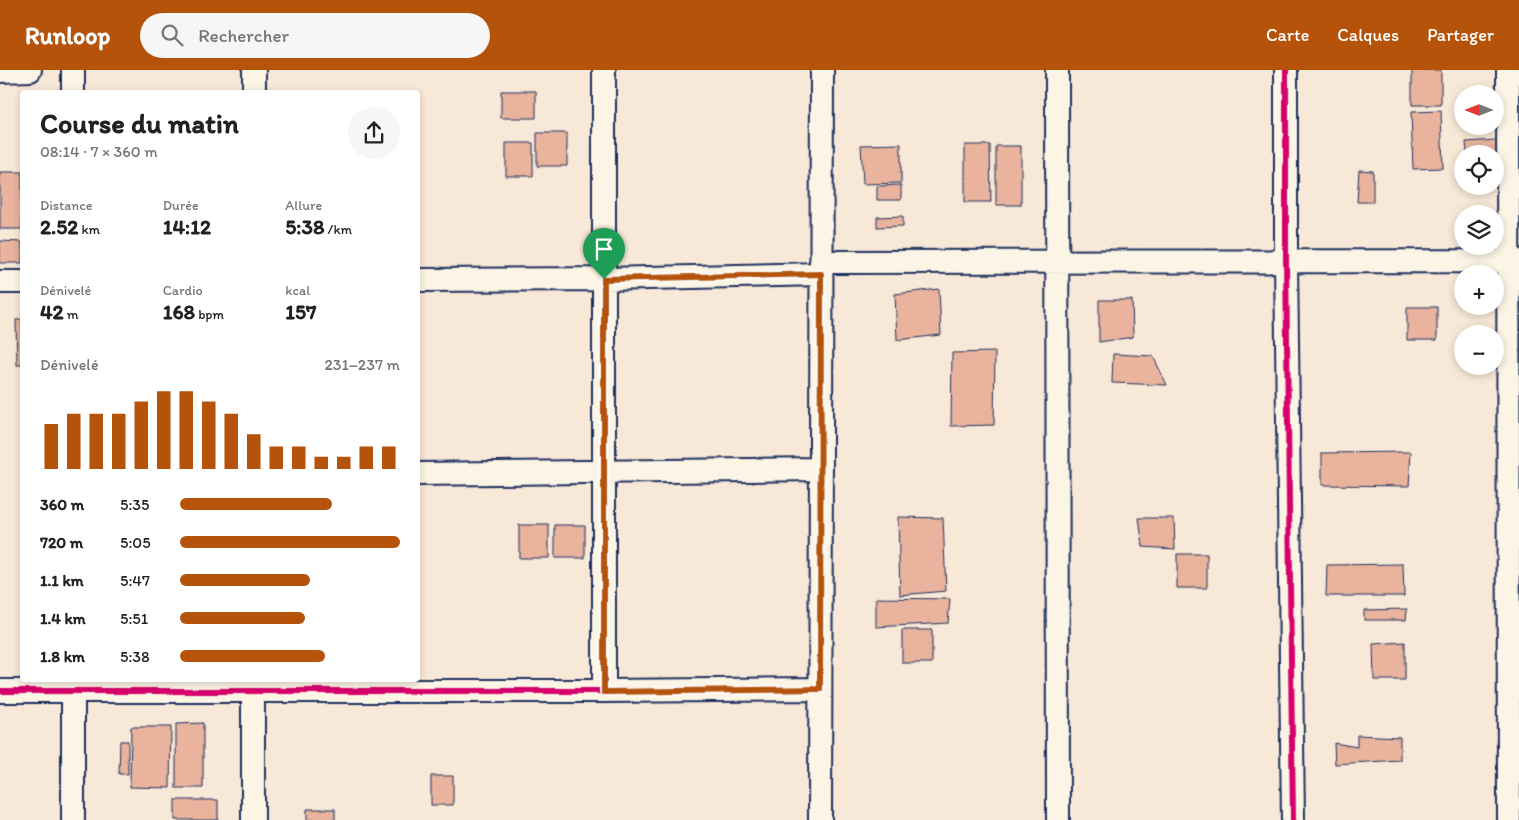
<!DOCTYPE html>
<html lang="fr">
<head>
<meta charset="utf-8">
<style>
	:root { --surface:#fff; --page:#f6f6f6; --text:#222; --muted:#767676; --accent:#b45309 }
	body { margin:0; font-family:Itim,sans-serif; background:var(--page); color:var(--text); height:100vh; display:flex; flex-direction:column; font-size:19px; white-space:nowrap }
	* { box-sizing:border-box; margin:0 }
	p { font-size:16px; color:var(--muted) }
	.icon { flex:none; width:28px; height:28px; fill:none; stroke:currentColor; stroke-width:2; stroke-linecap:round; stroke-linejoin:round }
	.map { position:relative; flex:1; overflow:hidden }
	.drawer { position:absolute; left:20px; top:20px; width:400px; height:592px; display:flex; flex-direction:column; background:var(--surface); border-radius:5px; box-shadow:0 2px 8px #0003 }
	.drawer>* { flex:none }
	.needle { width:32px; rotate:270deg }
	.controls { position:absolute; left:1454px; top:15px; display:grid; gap:10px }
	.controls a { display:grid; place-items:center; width:50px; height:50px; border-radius:50%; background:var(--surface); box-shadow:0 2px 8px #0003; font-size:25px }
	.pin { position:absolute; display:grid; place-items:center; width:42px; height:42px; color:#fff; margin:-51px -21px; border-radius:50% 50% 50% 0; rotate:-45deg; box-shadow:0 0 5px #0007 }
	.pin .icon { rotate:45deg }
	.round { display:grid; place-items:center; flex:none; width:52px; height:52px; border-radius:26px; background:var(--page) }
	.summary { display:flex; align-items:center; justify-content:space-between; height:85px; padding:0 20px }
	h1 { font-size:28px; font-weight:700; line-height:38px }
	.metrics { display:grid; grid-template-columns:repeat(3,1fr); gap:8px; height:85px; padding:5px 20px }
	.metrics div { display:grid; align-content:center }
	.metrics b { font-size:21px; font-weight:700 }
	.metrics small { font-size:14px; font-weight:400 }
	.metrics p { font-size:14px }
	.chart { height:140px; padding:10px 20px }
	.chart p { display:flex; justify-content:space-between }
	.chart svg { width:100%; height:90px; margin-top:5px; stroke:var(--accent); stroke-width:6 }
	ul { padding:0 20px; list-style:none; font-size:16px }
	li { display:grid; grid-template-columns:80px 60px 1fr; align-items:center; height:38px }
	li i { height:12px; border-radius:6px; background:var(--accent) }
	header { display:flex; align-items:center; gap:30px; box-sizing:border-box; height:70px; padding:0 25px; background:var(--accent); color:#fff }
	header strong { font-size:24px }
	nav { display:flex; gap:28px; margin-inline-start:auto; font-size:18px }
	.search { width:350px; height:45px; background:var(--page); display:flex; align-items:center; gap:12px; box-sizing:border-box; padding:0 18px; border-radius:28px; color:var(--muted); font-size:19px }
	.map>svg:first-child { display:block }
	.building { fill:#e9b39d; stroke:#1b2f5e }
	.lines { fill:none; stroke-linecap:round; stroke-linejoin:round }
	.minor-casing { stroke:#1b2f5e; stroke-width:26 }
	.minor { stroke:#fcf5e5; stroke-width:22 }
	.cycleway-casing { stroke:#fcf5e5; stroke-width:9 }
	.cycleway { stroke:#d6006c; stroke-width:6 }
	.route-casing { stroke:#fff; stroke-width:10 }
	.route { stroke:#b45309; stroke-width:6 }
</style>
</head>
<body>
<header>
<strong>Runloop</strong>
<div class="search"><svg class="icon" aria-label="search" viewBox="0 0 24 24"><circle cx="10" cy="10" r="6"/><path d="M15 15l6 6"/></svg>Rechercher</div>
<nav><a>Carte</a><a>Calques</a><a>Partager</a></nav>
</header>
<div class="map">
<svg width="1519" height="750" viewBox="0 0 1519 750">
	<rect width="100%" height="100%" fill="#f8e8d7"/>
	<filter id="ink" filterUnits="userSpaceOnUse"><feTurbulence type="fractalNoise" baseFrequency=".02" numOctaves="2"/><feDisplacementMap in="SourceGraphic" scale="10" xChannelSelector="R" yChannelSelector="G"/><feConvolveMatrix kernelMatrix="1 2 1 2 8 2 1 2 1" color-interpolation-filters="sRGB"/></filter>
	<g filter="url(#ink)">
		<path class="building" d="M 1412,0 L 1441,0 L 1441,35 L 1412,35 Z
			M 501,21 L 536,21 L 536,48 L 501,48 Z
			M 1441,41 L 1443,98 L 1413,99 L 1411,42 Z
			M 537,63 L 567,63 L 567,96 L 537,96 Z
			M 1496,70 L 1497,98 L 1495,98 L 1495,84 L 1467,84 L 1466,72 Z
			M 506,73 L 533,73 L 533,106 L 506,106 Z
			M 901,74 L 901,113 L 863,114 L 861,75 Z
			M 965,75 L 990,75 L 991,132 L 965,132 Z
			M 996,76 L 1021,76 L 1021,135 L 996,135 Z
			M 1359,100 L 1373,101 L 1373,132 L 1357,132 Z
			M 0,102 L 22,102 L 22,159 L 0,159 Z
			M 901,115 L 901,130 L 877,130 L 877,116 Z
			M 903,146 L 903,156 L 877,157 L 877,147 Z
			M 0,171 L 22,172 L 22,193 L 0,193 Z
			M 939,219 L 941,265 L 897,270 L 895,224 Z
			M 1099,230 L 1132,230 L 1133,267 L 1099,272 Z
			M 1407,237 L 1437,237 L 1437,270 L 1407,270 Z
			M 22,249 L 22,295 L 17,295 L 16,250 Z
			M 995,282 L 994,355 L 951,356 L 952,283 Z
			M 1113,284 L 1153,286 L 1167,315 L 1112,313 Z
			M 1411,382 L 1409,416 L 1322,415 L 1322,383 Z
			M 898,447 L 943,448 L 946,521 L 900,525 Z
			M 1139,448 L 1174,448 L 1175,479 L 1143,477 Z
			M 519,455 L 549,455 L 549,488 L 519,488 Z
			M 555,455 L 585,455 L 585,488 L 555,488 Z
			M 1177,484 L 1207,484 L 1207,518 L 1177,518 Z
			M 1403,494 L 1404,526 L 1326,526 L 1327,495 Z
			M 876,528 L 950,529 L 948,553 L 876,557 Z
			M 1407,539 L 1406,550 L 1364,550 L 1364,540 Z
			M 902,560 L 932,560 L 932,593 L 902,593 Z
			M 1405,572 L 1405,610 L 1374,610 L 1373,574 Z
			M 203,653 L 203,718 L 176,718 L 176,654 Z
			M 131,657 L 171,657 L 170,718 L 130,717 Z
			M 1357,665 L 1400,667 L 1400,690 L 1335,694 L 1334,673 L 1357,677 Z
			M 120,671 L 128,671 L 128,704 L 119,704 Z
			M 431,706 L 453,706 L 453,735 L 431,735 Z
			M 175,730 L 218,730 L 218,750 L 175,750 Z
			M 307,739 L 335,739 L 335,750 L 307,750 Z"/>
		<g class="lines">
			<defs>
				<path id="minor" d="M 73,0 L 73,22
					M 604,0 L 604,621
					M 1057,0 L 1058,750
					M 1286,0 L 1286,191 L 1293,750
					M 1508,0 L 1509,750
					M 0,1 L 30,0
					M 254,22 L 254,0
					M 821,192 L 1519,191
					M 418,210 L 604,209 L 821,204
					M 0,212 L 22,212
					M 418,404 L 821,399
					M 73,610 L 73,750
					M 0,621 L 604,621 L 820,619
					M 253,750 L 253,610
					M 820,750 L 822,0"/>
			</defs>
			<use href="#minor" class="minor-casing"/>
			<use href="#minor" class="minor"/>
			<defs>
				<path id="cycleway" d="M 1286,0 L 1286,191 L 1293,750
					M 0,621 L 604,621 L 820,619"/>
			</defs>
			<use href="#cycleway" class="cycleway-casing"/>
			<use href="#cycleway" class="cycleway"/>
		</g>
	</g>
	<g class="lines" filter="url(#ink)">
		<defs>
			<path id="route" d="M 821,204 L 820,619 L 604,622 L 604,209 Z"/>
		</defs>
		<use href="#route" class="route-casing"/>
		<use href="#route" class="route"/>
	</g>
</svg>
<div class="controls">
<a><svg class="needle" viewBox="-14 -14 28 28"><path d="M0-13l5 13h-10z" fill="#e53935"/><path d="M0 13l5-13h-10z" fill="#767676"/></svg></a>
<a><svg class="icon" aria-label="locate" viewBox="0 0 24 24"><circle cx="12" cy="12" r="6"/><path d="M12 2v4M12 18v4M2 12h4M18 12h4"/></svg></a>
<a><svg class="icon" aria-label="layers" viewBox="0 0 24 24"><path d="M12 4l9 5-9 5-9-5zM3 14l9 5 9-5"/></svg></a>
<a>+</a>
<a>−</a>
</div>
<div class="pin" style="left:604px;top:209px;background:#1e9e55"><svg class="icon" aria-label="arrive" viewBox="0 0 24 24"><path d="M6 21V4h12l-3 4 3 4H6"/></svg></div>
<section class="drawer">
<div class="summary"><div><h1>Course du matin</h1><p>08:14 · 7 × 360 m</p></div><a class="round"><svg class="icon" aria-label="share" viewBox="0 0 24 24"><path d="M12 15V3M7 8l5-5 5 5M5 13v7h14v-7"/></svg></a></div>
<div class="metrics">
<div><p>Distance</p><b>2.52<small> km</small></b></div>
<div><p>Durée</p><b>14:12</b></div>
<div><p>Allure</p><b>5:38<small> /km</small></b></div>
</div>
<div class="metrics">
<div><p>Dénivelé</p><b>42<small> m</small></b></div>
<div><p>Cardio</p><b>168<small> bpm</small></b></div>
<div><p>kcal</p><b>157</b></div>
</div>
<div class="chart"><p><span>Dénivelé</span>231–237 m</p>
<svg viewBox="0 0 160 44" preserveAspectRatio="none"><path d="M5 44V22M15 44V17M25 44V17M35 44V17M45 44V11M55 44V6M65 44V6M75 44V11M85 44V17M95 44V27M105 44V33M115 44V33M125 44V38M135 44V38M145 44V33M155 44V33"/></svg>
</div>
<ul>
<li><b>360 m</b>5:35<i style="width:69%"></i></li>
<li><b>720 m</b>5:05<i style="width:100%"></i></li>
<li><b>1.1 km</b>5:47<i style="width:59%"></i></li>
<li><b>1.4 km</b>5:51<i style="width:57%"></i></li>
<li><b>1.8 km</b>5:38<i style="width:66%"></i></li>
</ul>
</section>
</div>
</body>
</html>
